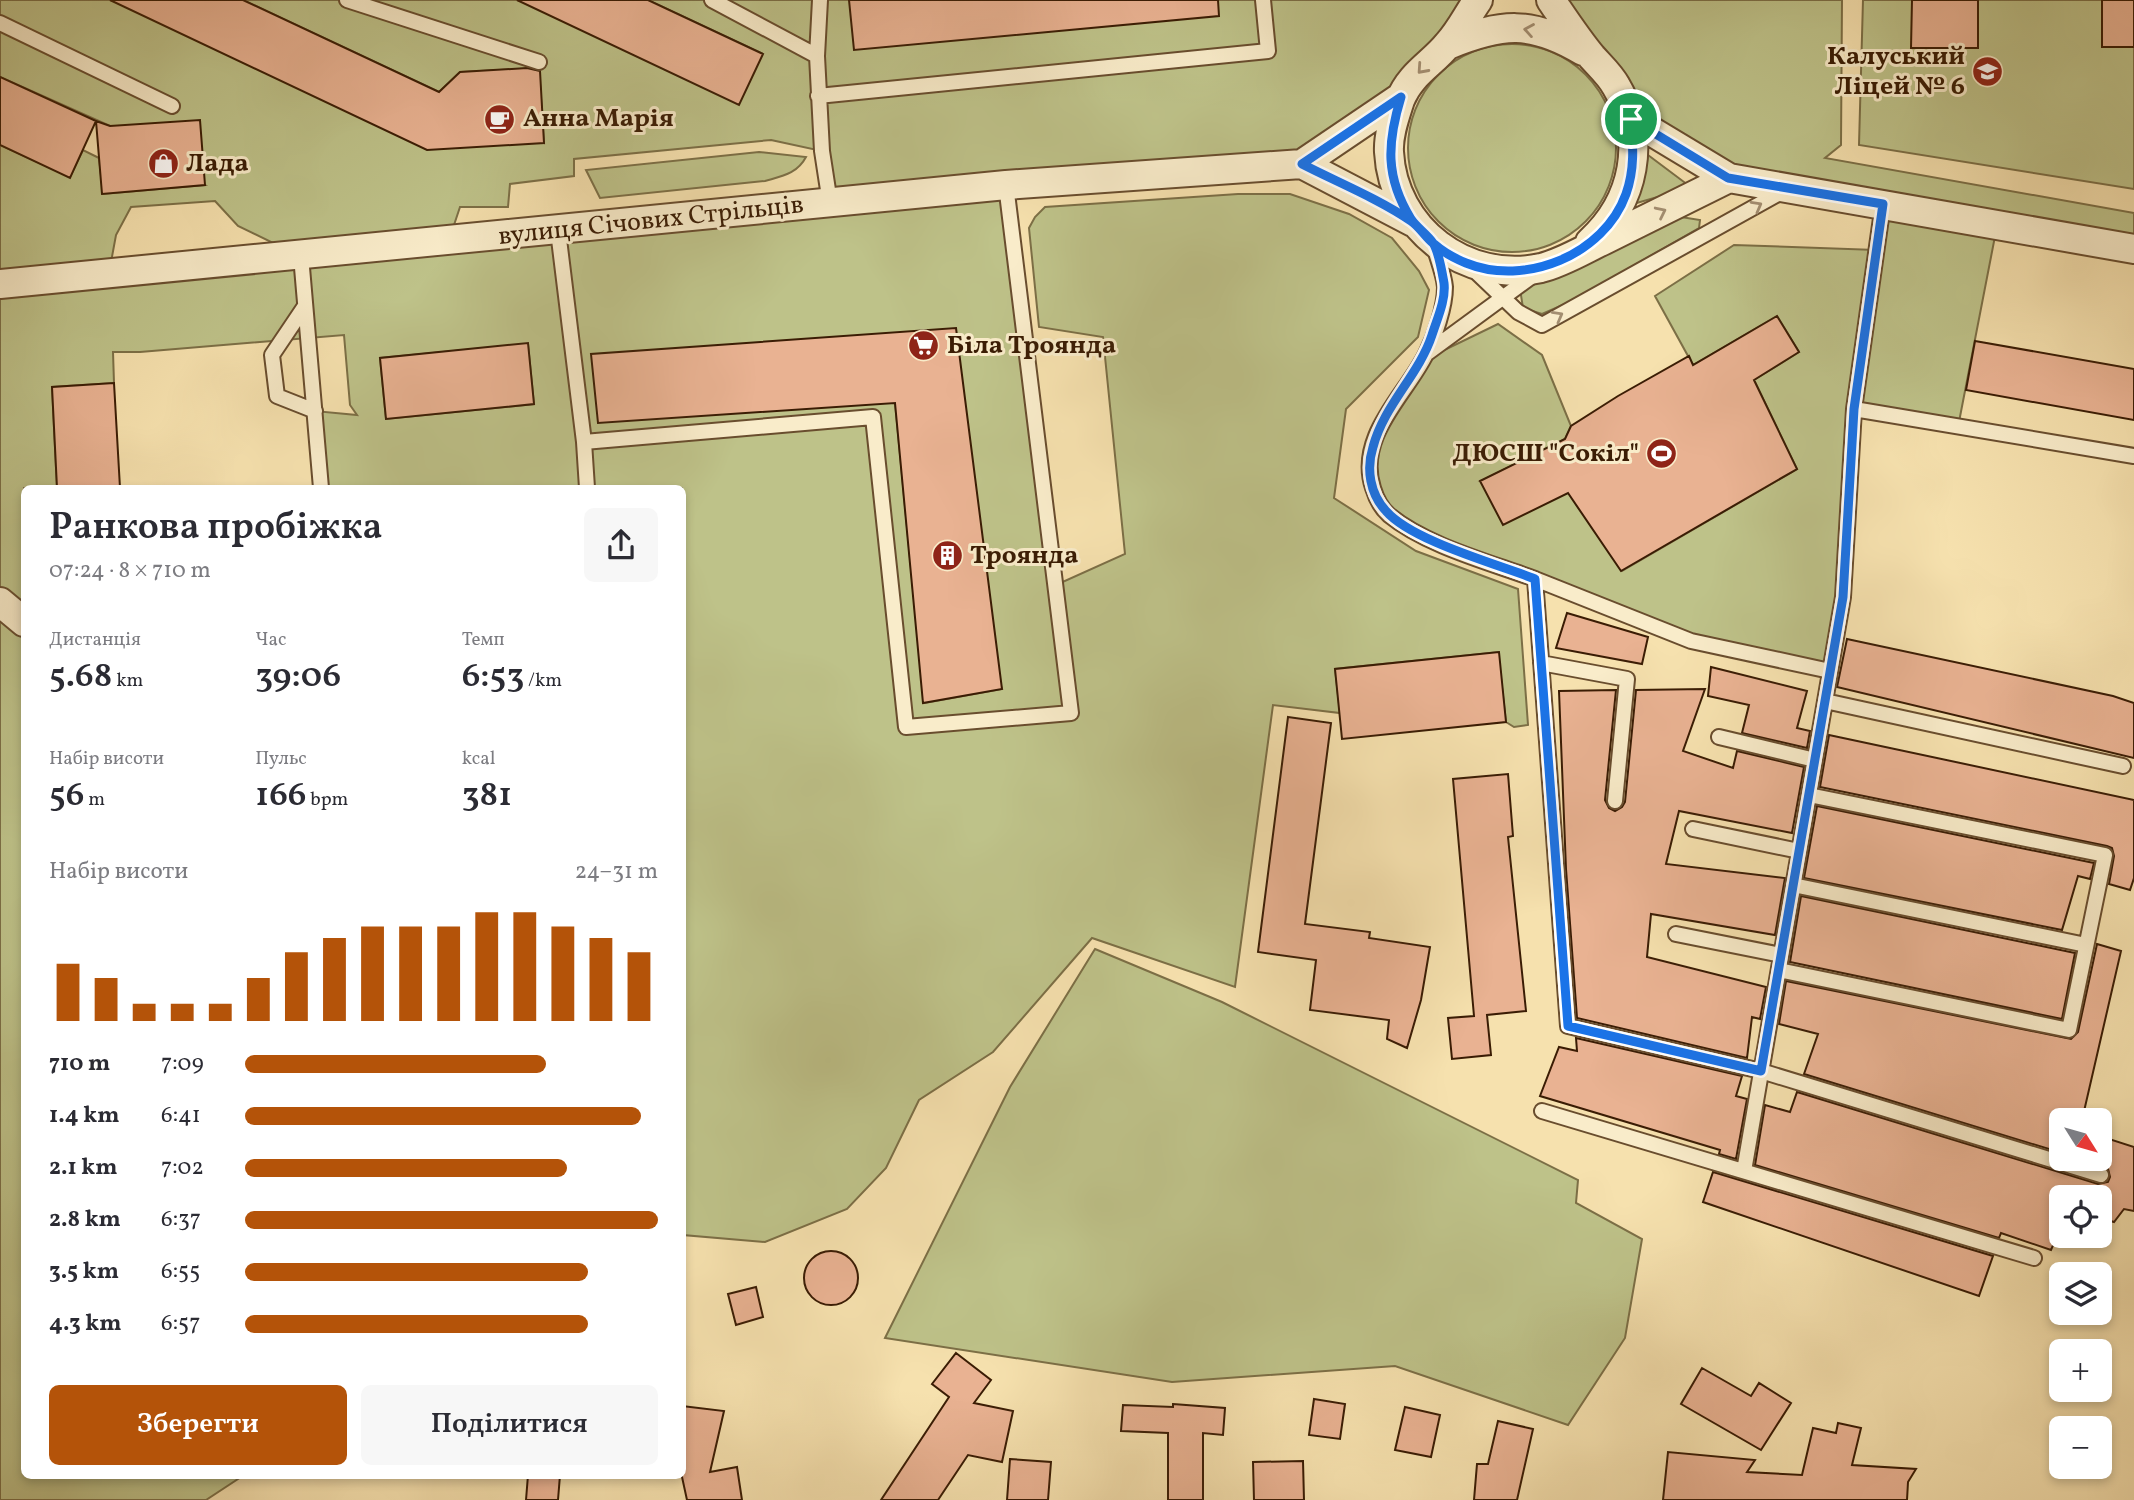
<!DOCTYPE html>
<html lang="uk">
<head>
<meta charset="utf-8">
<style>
	:root { --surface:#fff; --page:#f7f7f7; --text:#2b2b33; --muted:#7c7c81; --accent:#b45309 }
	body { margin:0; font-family:Vollkorn,serif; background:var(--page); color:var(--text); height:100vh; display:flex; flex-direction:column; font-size:26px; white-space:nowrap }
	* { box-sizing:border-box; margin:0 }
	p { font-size:23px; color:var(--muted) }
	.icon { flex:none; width:38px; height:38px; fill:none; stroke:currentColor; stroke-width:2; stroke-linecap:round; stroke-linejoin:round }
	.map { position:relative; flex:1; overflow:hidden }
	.drawer { position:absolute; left:21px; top:485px; width:665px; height:994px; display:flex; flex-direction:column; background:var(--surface); border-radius:10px; box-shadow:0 4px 10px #0003 }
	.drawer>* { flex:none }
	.needle { width:46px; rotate:127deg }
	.fabs { position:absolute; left:2049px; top:1108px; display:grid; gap:14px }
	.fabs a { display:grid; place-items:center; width:63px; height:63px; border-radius:10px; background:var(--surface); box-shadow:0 4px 10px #0003; font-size:35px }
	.pin { position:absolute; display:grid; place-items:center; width:60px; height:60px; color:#fff; margin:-30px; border:4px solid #fff; border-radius:50%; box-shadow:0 2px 7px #0007 }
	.round { display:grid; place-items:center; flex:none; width:74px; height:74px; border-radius:10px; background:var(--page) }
	.overview { display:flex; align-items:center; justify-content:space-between; height:119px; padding:0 28px }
	h1 { font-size:38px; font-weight:600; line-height:52px }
	.stats { display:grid; grid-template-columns:repeat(3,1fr); gap:10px; height:119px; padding:7px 28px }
	.stats div { display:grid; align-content:center }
	.stats b { font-size:35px; font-weight:600 }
	.stats small { font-size:19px; font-weight:400 }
	.stats p { font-size:19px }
	.chart { height:196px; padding:14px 28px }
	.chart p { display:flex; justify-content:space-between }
	.chart svg { width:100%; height:126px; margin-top:7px; stroke:var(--accent); stroke-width:6 }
	.button { display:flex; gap:14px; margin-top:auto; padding:14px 28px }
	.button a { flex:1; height:80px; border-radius:10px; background:var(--accent); color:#fff; font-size:28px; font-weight:600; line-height:80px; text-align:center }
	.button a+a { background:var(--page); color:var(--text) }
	ul { padding:0 28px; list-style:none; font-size:23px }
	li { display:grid; grid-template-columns:112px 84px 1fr; align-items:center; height:52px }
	li i { height:18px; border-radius:9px; background:var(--accent) }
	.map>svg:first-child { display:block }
	.green { fill:#bec289; stroke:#7c6f46; stroke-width:2; fill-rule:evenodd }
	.building { fill:#e9b292; stroke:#3a1c04; stroke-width:2 }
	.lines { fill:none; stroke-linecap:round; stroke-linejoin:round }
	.lane-casing { stroke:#694d2e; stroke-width:18 }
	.street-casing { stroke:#694d2e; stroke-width:32 }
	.lane { stroke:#f9ecca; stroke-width:14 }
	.street { stroke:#f9ecca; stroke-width:28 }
	.oneway { stroke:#a38e71 }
	.route-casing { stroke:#fff; stroke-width:14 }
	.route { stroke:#1a73e8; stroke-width:9 }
	.labels { text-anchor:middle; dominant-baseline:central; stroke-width:6; stroke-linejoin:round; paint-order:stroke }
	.poi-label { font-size:26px; font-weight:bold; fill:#3a1c04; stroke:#f9ecca; text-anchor:start }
	.street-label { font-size:26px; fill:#3a1c04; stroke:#f9ecca }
</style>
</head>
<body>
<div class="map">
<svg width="2134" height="1500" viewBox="0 0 2134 1500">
	<rect width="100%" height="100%" fill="#f6e1ae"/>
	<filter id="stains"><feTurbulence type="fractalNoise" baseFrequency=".00286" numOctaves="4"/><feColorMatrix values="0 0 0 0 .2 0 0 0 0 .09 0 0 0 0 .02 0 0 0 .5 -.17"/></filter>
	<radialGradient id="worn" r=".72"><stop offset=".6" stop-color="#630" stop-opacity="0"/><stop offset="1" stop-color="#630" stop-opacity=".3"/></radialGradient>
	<path class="green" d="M 0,0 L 110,0 L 544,143 L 539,68 L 460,72 L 439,92 L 243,0 L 517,0 L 763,54 L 648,0 L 1478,0 L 1448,45 L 1302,164 L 1007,188 L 1056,585 L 1125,554 L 1103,337 L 1039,327 L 1029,228 L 1035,217 L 1045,207 L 1238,194 L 1290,194 L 1349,214 L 1392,238 L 1419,271 L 1429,290 L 1418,337 L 1346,409 L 1334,498 L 1416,551 L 1518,589 L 1528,725 L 1514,727 L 1506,722 L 1498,652 L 1335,669 L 1340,713 L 1273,705 L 1235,987 L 1092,938 L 993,1052 L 919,1100 L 886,1168 L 847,1209 L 765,1242 L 683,1235 L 682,488 L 321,488 L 315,411 L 357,415 L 350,405 L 344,335 L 140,352 L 113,352 L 114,383 L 52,387 L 57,488 L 24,488 L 24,1475 L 244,1475 L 206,1500 L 0,1500 L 0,145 L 70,177 L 83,150 L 99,158 L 103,194 L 205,185 L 110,126 L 0,77 ZM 771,140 L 822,151 L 829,203 L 449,240 L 460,207 L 508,207 L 510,184 L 574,176 L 574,159 ZM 215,201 L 238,226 L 298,255 L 109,273 L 116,235 L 131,207 ZM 528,344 L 534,404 L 386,419 L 380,358 ZM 895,403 L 1002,689 L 924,703 Z
		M 1551,0 L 1842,0 L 1841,145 L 1825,158 L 2134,213 L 2134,250 L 1997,226 L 1958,427 L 1854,409 L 1830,671 L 1691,641 L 1535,579 L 1388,514 L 1377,499 L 1373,447 L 1391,407 L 1436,354 L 1498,324 L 1542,355 L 1571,426 L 1565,439 L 1481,481 L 1568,492 L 1622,571 L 1797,469 L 1754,380 L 1799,352 L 1777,316 L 1693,365 L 1655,296 L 1734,245 L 1876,250 L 1882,206 L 1729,178 L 1631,119 Z
		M 1863,0 L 1912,0 L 1912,48 L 1977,48 L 1978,0 L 2102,0 L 2102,47 L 2134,47 L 2134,189 L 1859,145 Z
		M1408 148a104 104 0 1 1 208 0a104 104 0 1 1-208 0Z
		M 1640,149 L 1688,185 L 1686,189 L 1626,206 Z
		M 759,152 L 806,157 C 797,174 782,176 765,181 L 600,198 L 586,170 Z
		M 1681,217 L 1700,220 L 1699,228 L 1572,301 L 1542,314 L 1523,308 L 1520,289 L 1579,267 Z
		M 1095,949 L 1222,1002 L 1578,1180 L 1576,1203 L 1642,1239 L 1625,1338 L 1568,1425 L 1395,1366 L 1172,1382 L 885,1338 L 1010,1087 Z"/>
	<path class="building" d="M 110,0 L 243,0 L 439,92 L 460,72 L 527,68 L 540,71 L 544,143 L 427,150 Z
		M 517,0 L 648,0 L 763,54 L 739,105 Z
		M 849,0 L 1218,0 L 1219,16 L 854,50 Z
		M 1912,0 L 1978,0 L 1978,48 L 1911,48 Z
		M 2102,0 L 2134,0 L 2134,47 L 2102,47 Z
		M 0,77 L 96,121 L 70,178 L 0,145 Z
		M 200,120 L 205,185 L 102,194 L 96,121 L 110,126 Z
		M 1777,316 L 1799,352 L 1754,380 L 1797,469 L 1621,571 L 1568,493 L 1503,525 L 1480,481 L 1565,439 L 1571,426 L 1618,396 L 1689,356 L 1693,365 Z
		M 956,328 L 1002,689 L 923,703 L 895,403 L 598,423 L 591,354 Z
		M 1975,341 L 2134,369 L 2134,420 L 1966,390 Z
		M 528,343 L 534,404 L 386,419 L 380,358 Z
		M 114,383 L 120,488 L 57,488 L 52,387 Z
		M 1567,613 L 1648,637 L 1642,664 L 1556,648 Z
		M 1847,639 L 2113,696 L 2134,703 L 2134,758 L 1837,687 Z
		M 1499,652 L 1506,722 L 1342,739 L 1335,669 Z
		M 1711,667 L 1807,691 L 1797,728 L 1810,731 L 1807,748 L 1742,733 L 1749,705 L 1708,696 Z
		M 1705,689 L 1683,751 L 1733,768 L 1737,751 L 1804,767 L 1792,833 L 1679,811 L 1666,864 L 1785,878 L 1775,935 L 1651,914 L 1647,957 L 1766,987 L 1760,1019 L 1752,1017 L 1747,1058 L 1577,1018 L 1566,869 L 1559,691 L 1616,690 L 1605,800 L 1609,808 L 1615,811 L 1622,807 L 1625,802 L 1636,690 Z
		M 1288,717 L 1331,723 L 1305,924 L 1370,932 L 1369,938 L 1430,947 L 1421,1000 L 1407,1048 L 1387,1039 L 1389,1020 L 1310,1010 L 1316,960 L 1258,952 Z
		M 1829,735 L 2134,800 L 2134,878 L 2130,890 L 2109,884 L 2114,856 L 2112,848 L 2107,846 L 1820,787 Z
		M 1508,774 L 1513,836 L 1508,837 L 1526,1011 L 1487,1015 L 1491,1055 L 1452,1059 L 1448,1018 L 1474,1016 L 1453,779 Z
		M 1817,806 L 2094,863 L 2090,879 L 2078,876 L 2062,930 L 1804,878 Z
		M 1801,896 L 2075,953 L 2062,1019 L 1790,962 Z
		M 2097,944 L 2121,951 L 2082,1120 L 2062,1120 L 2062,1153 L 1804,1074 L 1818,1034 L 1779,1024 L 1786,981 L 2071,1039 L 2078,1032 Z
		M 1576,1038 L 1742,1076 L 1736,1096 L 1747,1099 L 1736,1159 L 1719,1154 L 1720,1150 L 1540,1096 L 1559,1047 L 1577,1051 Z
		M 1797,1092 L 2098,1184 L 2108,1182 L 2110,1177 L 2108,1169 L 2080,1158 L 2100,1158 L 2100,1136 L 2134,1147 L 2134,1211 L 2124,1209 L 2114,1222 L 2100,1218 L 2100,1197 L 2062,1197 L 2062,1236 L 2084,1236 L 2083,1240 L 2057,1236 L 2051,1250 L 2001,1233 L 1999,1238 L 1755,1165 L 1765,1105 L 1790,1112 Z
		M 1713,1172 L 1993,1256 L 1979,1296 L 1703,1202 Z
		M804 1278a27 27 0 1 1 54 0a27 27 0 1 1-54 0Z
		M 756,1287 L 763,1317 L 736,1325 L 728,1294 Z
		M 956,1353 L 991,1380 L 974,1403 L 1013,1411 L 1002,1462 L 968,1455 L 938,1500 L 881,1500 L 949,1397 L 932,1384 Z
		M 1702,1368 L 1751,1396 L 1759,1383 L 1791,1403 L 1761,1450 L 1681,1404 Z
		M 1314,1399 L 1345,1404 L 1340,1439 L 1309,1435 Z
		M 1173,1404 L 1225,1408 L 1223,1435 L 1203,1433 L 1203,1500 L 1168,1500 L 1168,1433 L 1121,1431 L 1123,1405 L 1173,1407 Z
		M 682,1406 L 724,1411 L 710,1472 L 737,1467 L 742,1500 L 687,1500 L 682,1477 Z
		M 1405,1407 L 1440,1415 L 1431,1457 L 1395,1450 Z
		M 1498,1421 L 1533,1429 L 1517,1500 L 1474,1500 L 1477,1464 L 1488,1464 Z
		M 1838,1423 L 1861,1428 L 1852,1465 L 1916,1469 L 1908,1482 L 1907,1500 L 1663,1500 L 1668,1452 L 1755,1460 L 1747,1472 L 1802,1475 L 1813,1428 L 1836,1433 Z
		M 1010,1459 L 1051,1462 L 1048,1500 L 1007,1500 Z
		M 1303,1461 L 1304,1500 L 1254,1500 L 1253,1462 Z
		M 528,1475 L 560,1475 L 558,1500 L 526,1500 Z"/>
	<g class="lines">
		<defs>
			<path id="lane" d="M 347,0 L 539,62
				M 712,0 L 817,56 L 822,151 L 830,203
				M 0,23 L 172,106
				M 817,56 L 820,0
				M 818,96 L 1268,51 L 1263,0
				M 558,231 L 584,442 L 873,417 L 906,727 L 1071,713 L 1006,185
				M 1434,245 C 1437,258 1444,274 1445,287 C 1445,307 1435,336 1426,354 C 1406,395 1356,436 1373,488 C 1376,498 1381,508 1389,515 C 1427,546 1489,562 1535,579 L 1568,1026 L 1761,1071 L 2101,1175
				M 301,256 L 321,488
				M 1473,269 L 1518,312 L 1542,325 L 1785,190
				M 305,306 L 272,355 L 277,396 L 315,411
				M 1426,354 L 1535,274
				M 1854,409 L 2134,456
				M 584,442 L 587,488
				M 1535,579 L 1691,641 L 1830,671
				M 1541,663 L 1627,679 L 1615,801
				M 1825,701 L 2123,766
				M 1719,737 L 1815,760
				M 1693,829 L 1799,851
				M 1793,885 L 2086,945
				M 1676,934 L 1781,955
				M 1779,970 L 2069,1030 L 2105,855 L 1809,795
				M 1542,1111 L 2034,1258
				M 1744,1171 L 1843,597 L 1854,409 L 1883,204"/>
			<path id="street" d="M 1478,0 C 1468,14 1460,31 1448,44 C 1432,64 1411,73 1400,100 C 1395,116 1388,135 1389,152 C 1393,229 1466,284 1541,268 C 1562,263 1585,249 1604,240 C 1646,219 1687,199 1729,178
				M 1551,0 C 1564,19 1577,39 1592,57 C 1600,66 1610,75 1616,86 C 1647,139 1635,201 1590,242
				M 1448,45 C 1502,23 1531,20 1583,51
				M 1631,119 L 1729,178 L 2134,249
				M 1302,164 L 1413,222
				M 0,284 L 1006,185 L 1302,164 L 1401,97
				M 0,602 L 24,622"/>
		</defs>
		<use href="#lane" class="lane-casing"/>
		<use href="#street" class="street-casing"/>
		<use href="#lane" class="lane"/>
		<use href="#street" class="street"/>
	</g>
	<defs><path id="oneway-chevron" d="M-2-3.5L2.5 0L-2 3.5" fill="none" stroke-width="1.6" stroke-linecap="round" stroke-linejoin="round" transform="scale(1.75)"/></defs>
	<g class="oneway">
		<use href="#oneway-chevron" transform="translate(1529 30) rotate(-170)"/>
		<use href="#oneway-chevron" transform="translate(1422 69) rotate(132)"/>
		<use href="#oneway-chevron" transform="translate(1757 206) rotate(-29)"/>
		<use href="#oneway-chevron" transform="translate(1661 212) rotate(-26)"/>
		<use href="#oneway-chevron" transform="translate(1558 316) rotate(-29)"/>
	</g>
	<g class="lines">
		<defs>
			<path id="route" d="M 1631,119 C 1633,145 1635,169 1626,194 C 1604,255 1525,287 1466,263 C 1456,259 1442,251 1434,244 C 1425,237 1420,227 1411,221 C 1379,199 1337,182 1302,164 L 1401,97 C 1387,143 1385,177 1411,219 C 1417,228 1427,234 1433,243 C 1439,252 1442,272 1444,283 C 1446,300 1437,319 1432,335 C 1419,375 1384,405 1373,447 C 1366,469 1370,494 1386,511 C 1412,541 1497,564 1535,579 L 1568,1026 L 1761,1071 L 1843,597 L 1854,409 L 1883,204 L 1728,178 L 1631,119"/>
		</defs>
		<use href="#route" class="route-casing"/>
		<use href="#route" class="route"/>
	</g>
	<defs>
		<symbol id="school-disc" viewBox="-11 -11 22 22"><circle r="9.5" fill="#8f2418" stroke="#f9ecca"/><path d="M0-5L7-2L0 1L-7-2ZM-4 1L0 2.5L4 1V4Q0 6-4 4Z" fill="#fff"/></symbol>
		<symbol id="cafe-disc" viewBox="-11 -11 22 22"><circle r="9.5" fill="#8f2418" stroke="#f9ecca"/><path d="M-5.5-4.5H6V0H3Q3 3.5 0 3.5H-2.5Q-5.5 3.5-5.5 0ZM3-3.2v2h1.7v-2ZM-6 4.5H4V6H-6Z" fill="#fff"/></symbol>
		<symbol id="shop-disc" viewBox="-11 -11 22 22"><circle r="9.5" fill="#8f2418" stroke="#f9ecca"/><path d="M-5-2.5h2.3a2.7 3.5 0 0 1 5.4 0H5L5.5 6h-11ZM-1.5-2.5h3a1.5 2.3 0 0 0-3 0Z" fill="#fff"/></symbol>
		<symbol id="supermarket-disc" viewBox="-11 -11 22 22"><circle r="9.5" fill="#8f2418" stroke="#f9ecca"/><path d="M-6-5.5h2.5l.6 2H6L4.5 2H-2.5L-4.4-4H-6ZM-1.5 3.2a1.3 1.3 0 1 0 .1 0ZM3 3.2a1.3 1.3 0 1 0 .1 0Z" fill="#fff"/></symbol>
		<symbol id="stadium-disc" viewBox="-11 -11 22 22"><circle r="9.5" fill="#8f2418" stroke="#f9ecca"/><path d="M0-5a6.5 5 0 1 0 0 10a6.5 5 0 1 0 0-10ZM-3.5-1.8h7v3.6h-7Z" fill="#fff"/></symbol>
		<symbol id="building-disc" viewBox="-11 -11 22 22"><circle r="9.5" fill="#8f2418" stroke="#f9ecca"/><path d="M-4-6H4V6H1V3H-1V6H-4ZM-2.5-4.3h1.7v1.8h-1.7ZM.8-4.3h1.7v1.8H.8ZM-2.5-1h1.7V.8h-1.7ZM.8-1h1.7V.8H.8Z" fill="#fff"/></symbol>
	</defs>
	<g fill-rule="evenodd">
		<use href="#school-disc" x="1970" y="54" width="35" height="35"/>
		<use href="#cafe-disc" x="482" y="102" width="35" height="35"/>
		<use href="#shop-disc" x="146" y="146" width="35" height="35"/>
		<use href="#supermarket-disc" x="906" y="328" width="35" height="35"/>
		<use href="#stadium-disc" x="1644" y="436" width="35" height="35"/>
		<use href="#building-disc" x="930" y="538" width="35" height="35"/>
	</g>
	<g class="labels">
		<g class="poi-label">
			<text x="1965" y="57" text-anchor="end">Калуський<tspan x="1965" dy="30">Ліцей № 6</tspan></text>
			<text x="523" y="119">Анна Марія</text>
			<text x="186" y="164">Лада</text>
			<text x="947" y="346">Біла Троянда</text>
			<text x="1639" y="454" text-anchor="end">ДЮСШ "Сокіл"</text>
			<text x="970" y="556">Троянда</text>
		</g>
		<g class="street-label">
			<text transform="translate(651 221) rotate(-6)">вулиця Січових Стрільців</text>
		</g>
	</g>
	<rect width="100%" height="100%" filter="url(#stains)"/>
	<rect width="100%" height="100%" fill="url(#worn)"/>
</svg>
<div class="fabs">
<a><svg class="needle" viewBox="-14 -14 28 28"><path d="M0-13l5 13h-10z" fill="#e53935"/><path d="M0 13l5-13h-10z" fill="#7c7c81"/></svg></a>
<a><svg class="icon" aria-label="locate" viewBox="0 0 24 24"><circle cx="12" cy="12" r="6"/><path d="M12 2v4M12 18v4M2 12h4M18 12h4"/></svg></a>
<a><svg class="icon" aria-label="layers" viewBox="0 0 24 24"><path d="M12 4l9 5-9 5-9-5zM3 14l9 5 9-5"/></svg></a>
<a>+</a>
<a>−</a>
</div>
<div class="pin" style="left:1631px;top:119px;background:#1e9e55"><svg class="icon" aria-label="arrive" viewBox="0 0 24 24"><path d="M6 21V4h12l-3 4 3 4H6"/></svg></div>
<section class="drawer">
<div class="overview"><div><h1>Ранкова пробіжка</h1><p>07:24 · 8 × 710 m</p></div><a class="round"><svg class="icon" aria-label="share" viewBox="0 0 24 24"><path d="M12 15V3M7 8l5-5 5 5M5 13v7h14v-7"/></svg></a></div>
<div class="stats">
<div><p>Дистанція</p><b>5.68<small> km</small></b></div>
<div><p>Час</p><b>39:06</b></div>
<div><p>Темп</p><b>6:53<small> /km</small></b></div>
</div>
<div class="stats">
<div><p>Набір висоти</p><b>56<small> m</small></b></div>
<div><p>Пульс</p><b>166<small> bpm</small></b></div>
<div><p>kcal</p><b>381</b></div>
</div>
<div class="chart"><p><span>Набір висоти</span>24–31 m</p>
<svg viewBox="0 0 160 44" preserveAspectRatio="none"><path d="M5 44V24M15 44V29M25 44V38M35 44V38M45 44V38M55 44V29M65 44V20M75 44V15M85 44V11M95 44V11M105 44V11M115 44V6M125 44V6M135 44V11M145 44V15M155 44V20"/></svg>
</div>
<ul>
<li><b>710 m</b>7:09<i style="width:73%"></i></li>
<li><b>1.4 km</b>6:41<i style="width:96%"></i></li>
<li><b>2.1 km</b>7:02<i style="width:78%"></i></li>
<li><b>2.8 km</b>6:37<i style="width:100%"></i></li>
<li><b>3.5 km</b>6:55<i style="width:83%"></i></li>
<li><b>4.3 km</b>6:57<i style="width:83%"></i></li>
</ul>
<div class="button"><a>Зберегти</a><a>Поділитися</a></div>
</section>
</div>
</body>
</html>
